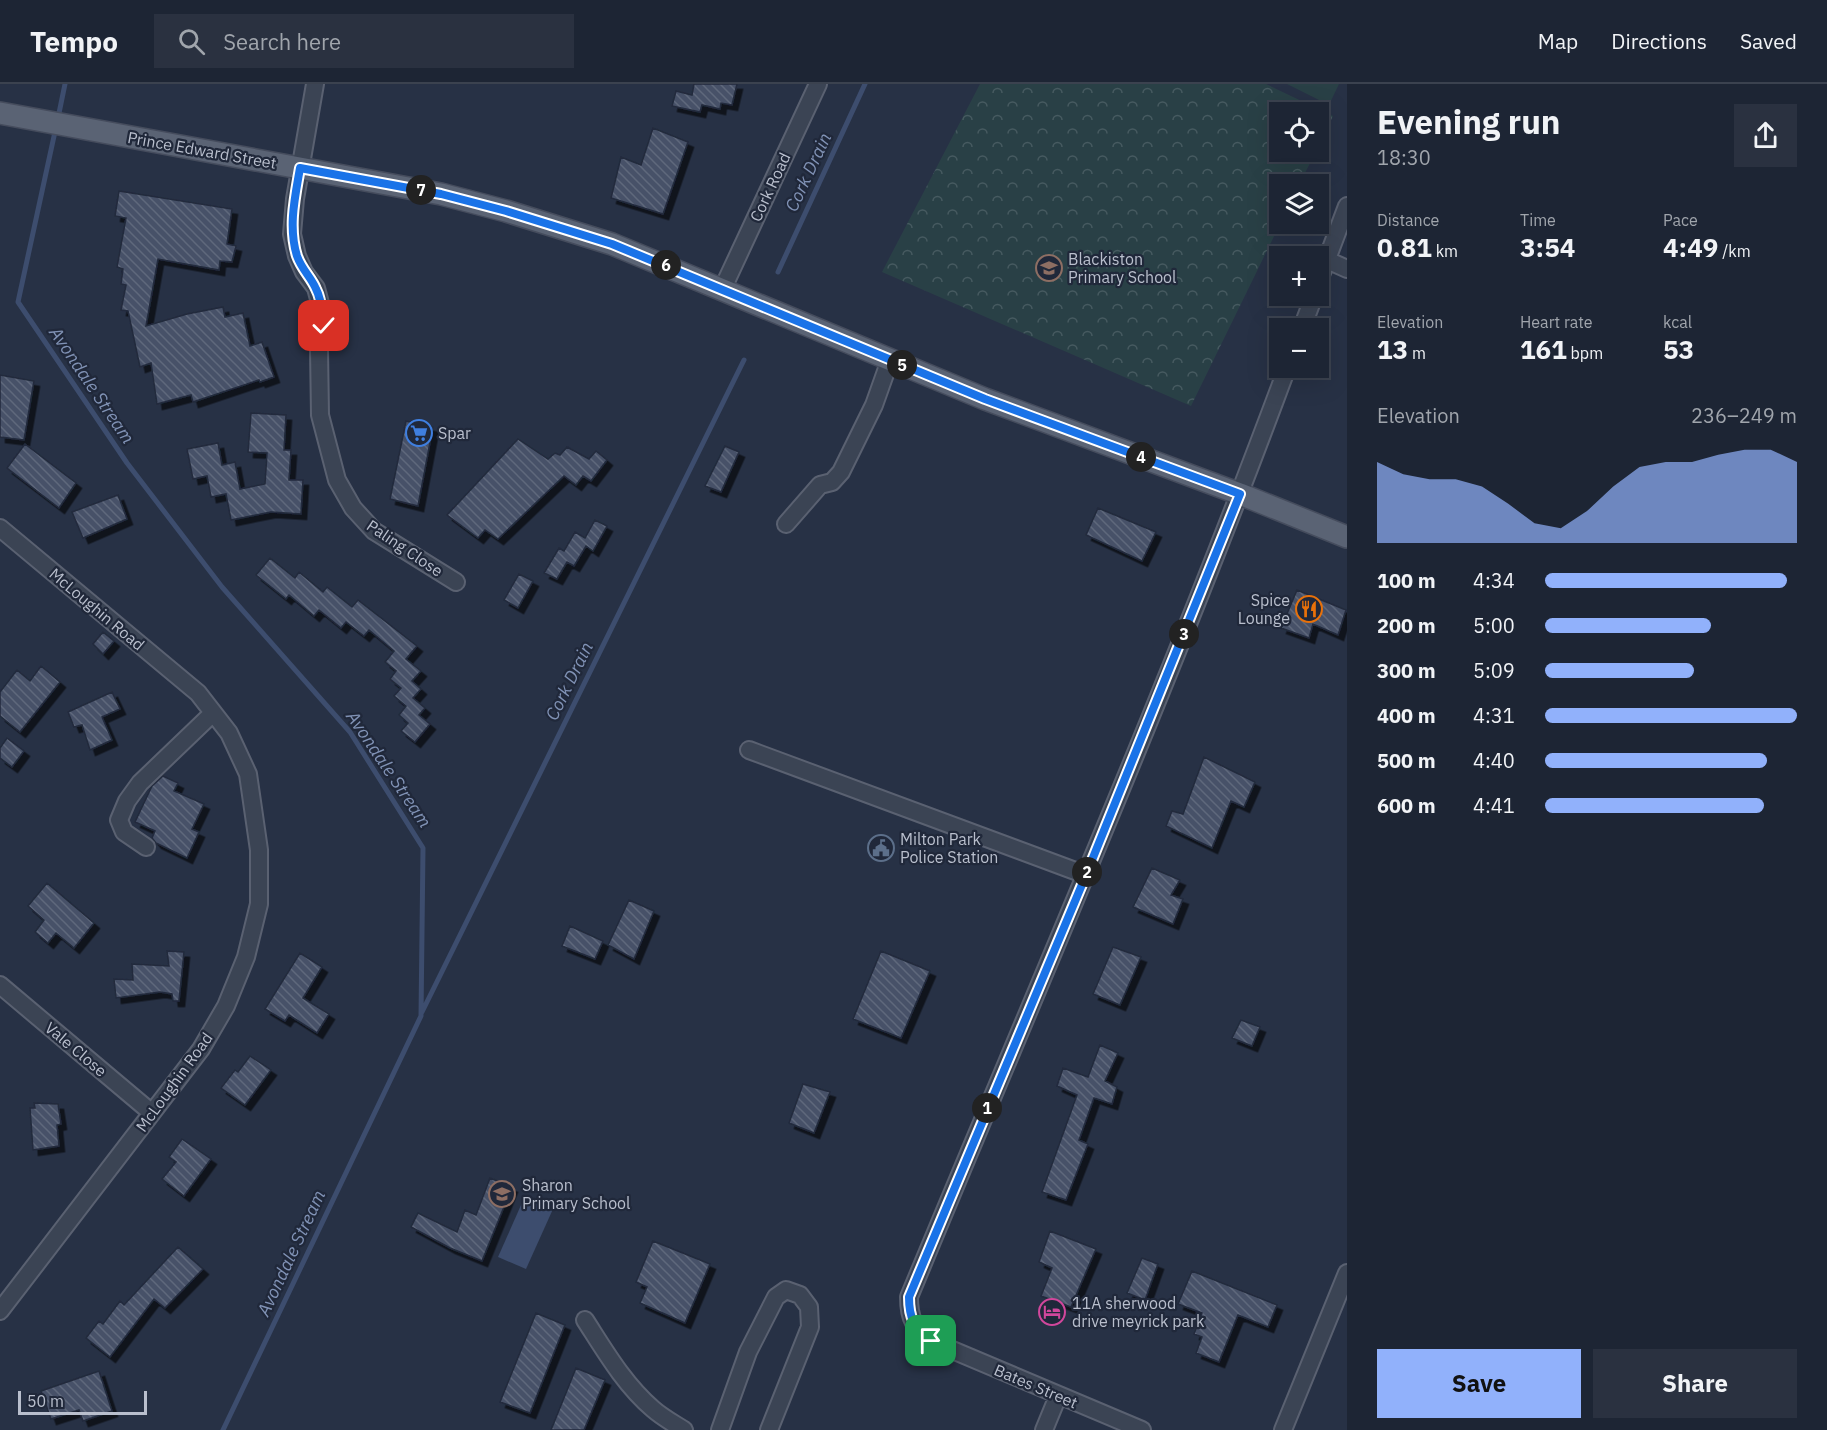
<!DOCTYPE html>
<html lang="en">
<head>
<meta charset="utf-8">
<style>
	:root { --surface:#1d2534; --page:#2a3140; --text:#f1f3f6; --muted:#a0a5ac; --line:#3b424f; --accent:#91b1fb }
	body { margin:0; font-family:"IBM Plex Sans",sans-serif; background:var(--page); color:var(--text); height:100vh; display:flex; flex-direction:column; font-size:22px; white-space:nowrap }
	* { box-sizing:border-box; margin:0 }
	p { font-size:20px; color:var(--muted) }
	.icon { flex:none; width:33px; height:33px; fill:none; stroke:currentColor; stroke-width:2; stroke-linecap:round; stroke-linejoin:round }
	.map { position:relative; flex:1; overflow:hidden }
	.drawer { display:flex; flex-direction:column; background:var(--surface); width:480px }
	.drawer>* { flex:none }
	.buttons { position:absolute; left:1269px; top:18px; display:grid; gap:12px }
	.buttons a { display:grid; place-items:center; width:60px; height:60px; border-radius:0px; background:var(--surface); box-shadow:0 6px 24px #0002,0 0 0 2px var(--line); font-size:30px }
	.scale { position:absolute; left:18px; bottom:15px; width:129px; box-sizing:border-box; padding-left:6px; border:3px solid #b9bfcd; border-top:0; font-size:16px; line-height:21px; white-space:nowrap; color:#b9bfcd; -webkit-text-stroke:4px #20283a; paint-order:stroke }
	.pin { position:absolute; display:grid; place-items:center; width:51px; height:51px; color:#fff; margin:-26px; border-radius:12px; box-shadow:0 3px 9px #0006 }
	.km { position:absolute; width:30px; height:30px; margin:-15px; border-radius:50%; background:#222; color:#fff; font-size:16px; line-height:30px; text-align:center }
	.round { display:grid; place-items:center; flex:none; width:63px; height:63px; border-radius:0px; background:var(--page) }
	.headline { display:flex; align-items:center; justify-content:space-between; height:102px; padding:0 30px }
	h1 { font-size:33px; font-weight:800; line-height:45px }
	.stats { display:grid; grid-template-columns:repeat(3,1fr); gap:9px; height:102px; padding:6px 30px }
	.stats div { display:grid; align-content:center }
	.stats b { font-size:26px; font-weight:800 }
	.stats small { font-size:16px; font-weight:400 }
	.stats p { font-size:16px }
	.chart { height:168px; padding:12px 30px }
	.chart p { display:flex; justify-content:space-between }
	.chart svg { width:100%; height:108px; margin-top:6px; fill:var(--accent); opacity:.7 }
	.action { display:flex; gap:12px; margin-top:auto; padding:12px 30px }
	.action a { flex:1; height:69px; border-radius:0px; background:var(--accent); color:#111; font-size:24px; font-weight:800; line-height:69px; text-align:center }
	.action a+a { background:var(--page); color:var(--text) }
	ul { padding:0 30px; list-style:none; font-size:20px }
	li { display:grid; grid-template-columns:96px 72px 1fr; align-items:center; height:45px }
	li i { height:15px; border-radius:8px; background:var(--accent) }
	header { display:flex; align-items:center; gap:36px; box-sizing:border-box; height:84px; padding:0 30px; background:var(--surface); border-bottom:2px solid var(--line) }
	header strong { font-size:28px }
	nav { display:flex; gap:33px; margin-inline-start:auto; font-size:21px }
	.search { width:420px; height:54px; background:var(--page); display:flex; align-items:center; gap:15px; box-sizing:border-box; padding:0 21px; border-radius:0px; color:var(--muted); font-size:22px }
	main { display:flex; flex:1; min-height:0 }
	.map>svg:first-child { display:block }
	.park { fill:url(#park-crowns) }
	.pitch { fill:#294046 }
	.water { fill:#3d4d6e }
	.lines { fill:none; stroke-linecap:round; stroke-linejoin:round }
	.stream { stroke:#3d4d6e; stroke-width:5 }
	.building { fill:url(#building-back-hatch); stroke:#222a3c; stroke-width:1.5; filter:url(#shadow) }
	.minor-casing { stroke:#5a6171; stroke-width:20 }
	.major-casing { stroke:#454c5d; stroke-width:24 }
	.minor { stroke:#3b4454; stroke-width:16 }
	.major { stroke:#5a6374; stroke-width:21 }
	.route-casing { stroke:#fff; stroke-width:12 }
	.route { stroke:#1a73e8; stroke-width:8 }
	.labels { text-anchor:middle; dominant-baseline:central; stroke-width:4.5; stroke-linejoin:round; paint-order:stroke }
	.street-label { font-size:16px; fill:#b9bfcd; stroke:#20283a }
	.poi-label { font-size:16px; fill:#b9bfcd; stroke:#20283a; text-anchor:start }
	.water-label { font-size:18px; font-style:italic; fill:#8092b5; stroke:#20283a }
</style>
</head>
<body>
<header>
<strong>Tempo</strong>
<div class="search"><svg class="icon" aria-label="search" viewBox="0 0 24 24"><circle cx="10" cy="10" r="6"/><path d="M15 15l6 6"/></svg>Search here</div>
<nav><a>Map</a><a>Directions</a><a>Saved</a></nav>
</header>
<main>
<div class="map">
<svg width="1347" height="1346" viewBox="0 0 1347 1346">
	<defs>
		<pattern id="park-crowns" width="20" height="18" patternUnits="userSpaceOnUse" patternTransform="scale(1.5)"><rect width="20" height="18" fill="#294046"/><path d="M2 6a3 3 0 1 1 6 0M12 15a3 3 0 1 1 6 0" fill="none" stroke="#465a60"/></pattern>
		<pattern id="building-back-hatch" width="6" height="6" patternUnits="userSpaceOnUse" patternTransform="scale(1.5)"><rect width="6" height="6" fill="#465167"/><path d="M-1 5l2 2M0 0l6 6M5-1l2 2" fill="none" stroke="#5f687c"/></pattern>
		<filter id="shadow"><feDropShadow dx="5.5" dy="5.5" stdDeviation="0" flood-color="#0009"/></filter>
	</defs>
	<rect width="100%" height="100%" fill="#273145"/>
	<path class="park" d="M 980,0 L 1266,0 L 1333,32 L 1319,61 L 1318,28 L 1280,28 L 1280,68 L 1316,68 L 1299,100 L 1280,100 L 1280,140 L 1191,322 L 882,188 Z"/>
	<path class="pitch" d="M 1287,0 L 1339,0 L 1329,21 Z"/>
	<path class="water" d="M 525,1112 L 553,1125 L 526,1185 L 498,1173 Z"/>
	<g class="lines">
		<path class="stream" d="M 58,34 L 65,0
			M 56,43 L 18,218 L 127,379 L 222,503 L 350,648 L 423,764 L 421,932 L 223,1346
			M 778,188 L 865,0
			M 422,928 L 744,276"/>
	</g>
	<path class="building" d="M 694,0 L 737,0 L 732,21 L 721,19 L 720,25 L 702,21 L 700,28 L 672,22 L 676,7 L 692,11 Z
		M 653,44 L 688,58 L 663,130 L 611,114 L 621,73 L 641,81 Z
		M 119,107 L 232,125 L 227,160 L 236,162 L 232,178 L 220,177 L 219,186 L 158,175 L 146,242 L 187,230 L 223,223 L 225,233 L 243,229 L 250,262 L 262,258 L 274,293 L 260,298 L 259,296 L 193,318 L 191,311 L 157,320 L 151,279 L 140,283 L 128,227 L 121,226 L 126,201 L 121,200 L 123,185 L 117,183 L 126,134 L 115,132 Z
		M 0,291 L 34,297 L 24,356 L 0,353 Z
		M 251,329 L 286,331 L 284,366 L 291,366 L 289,396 L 303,396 L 301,430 L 271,428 L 231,436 L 226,410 L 211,413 L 207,392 L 193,395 L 187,365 L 218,359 L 222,381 L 235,378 L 240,405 L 265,400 L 267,369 L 248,368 Z
		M 406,337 L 433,343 L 418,422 L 390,415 Z
		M 518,355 L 548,375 L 555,369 L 560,371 L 567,363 L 589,375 L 596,367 L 607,376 L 591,397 L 583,392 L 576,401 L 564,392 L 498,455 L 485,446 L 478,454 L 447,431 Z
		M 25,360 L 76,399 L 59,424 L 7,384 Z
		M 725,362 L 739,368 L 721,408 L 705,402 Z
		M 118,411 L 127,435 L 83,454 L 72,428 Z
		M 1098,424 L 1156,448 L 1142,477 L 1086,451 Z
		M 595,436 L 607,442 L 593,467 L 586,462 L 574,482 L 567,478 L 557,495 L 544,489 L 559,464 L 564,467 L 575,448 L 585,454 Z
		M 270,474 L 295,494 L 299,488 L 323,508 L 327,503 L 352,523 L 358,516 L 417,562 L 406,575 L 421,587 L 412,597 L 421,605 L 413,614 L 425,624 L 419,631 L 430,640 L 415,658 L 401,647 L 408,639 L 399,631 L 406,622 L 394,612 L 401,604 L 390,595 L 396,587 L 385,578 L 394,567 L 369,546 L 364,552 L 346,538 L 341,544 L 319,526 L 314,532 L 289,511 L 286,515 L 256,491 Z
		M 519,490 L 533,497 L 518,524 L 504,516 Z
		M 1297,506 L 1346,526 L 1338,551 L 1313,540 L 1309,554 L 1281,544 Z
		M 103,548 L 114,557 L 103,570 L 93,560 Z
		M 41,582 L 60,598 L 20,648 L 0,632 L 0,608 L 17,586 L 30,597 Z
		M 112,608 L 120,625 L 102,633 L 112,656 L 90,666 L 82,641 L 74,643 L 68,628 Z
		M 7,654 L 24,667 L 12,683 L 0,674 L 0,664 Z
		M 1204,673 L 1255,698 L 1244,723 L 1231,717 L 1212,764 L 1166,742 L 1172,727 L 1183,730 Z
		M 163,692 L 178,699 L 174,707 L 204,720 L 192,745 L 199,748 L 187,774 L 156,759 L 152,754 L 155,747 L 135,738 L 152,702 Z
		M 1152,784 L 1180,796 L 1171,811 L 1183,815 L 1173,840 L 1133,823 Z
		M 47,799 L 94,839 L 74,864 L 56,849 L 48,859 L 35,848 L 44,836 L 28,822 Z
		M 629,816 L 654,827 L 634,875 L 608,861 Z
		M 570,842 L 603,857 L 595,875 L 562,862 Z
		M 1113,863 L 1141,873 L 1120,921 L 1093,910 Z
		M 167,867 L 184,868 L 179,917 L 173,917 L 172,910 L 160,908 L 116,914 L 114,895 L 133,896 L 132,880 L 169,882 Z
		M 881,867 L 930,887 L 901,954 L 853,935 Z
		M 300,869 L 322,883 L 303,914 L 329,930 L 317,949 L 289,931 L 285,937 L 265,925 Z
		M 1241,936 L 1260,943 L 1252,962 L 1232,954 Z
		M 1100,961 L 1118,969 L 1105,997 L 1117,1003 L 1112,1020 L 1094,1014 L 1079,1056 L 1088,1060 L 1066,1116 L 1042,1108 L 1077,1011 L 1057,1002 L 1063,984 L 1088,993 Z
		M 250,972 L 271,986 L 245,1021 L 221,1004 L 235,986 L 238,988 Z
		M 803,1000 L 830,1008 L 814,1049 L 789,1039 Z
		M 34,1019 L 58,1020 L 61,1040 L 57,1041 L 59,1062 L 33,1066 L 30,1024 L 35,1024 Z
		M 182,1055 L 211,1075 L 184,1112 L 162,1095 L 176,1078 L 169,1073 Z
		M 490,1094 L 512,1103 L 482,1177 L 450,1164 L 411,1143 L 418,1129 L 457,1148 L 465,1126 L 476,1131 Z
		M 1050,1147 L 1096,1165 L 1071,1223 L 1041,1212 L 1052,1184 L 1039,1178 Z
		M 653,1157 L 710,1180 L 685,1239 L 640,1219 L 647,1203 L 636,1198 Z
		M 178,1163 L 203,1185 L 165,1224 L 154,1215 L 110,1273 L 86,1254 L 99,1237 L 103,1240 L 120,1217 L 124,1221 Z
		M 1142,1174 L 1158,1180 L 1145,1216 L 1127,1209 Z
		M 1192,1187 L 1277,1221 L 1268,1243 L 1238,1231 L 1219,1278 L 1196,1269 L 1202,1253 L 1194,1250 L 1202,1229 L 1178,1220 Z
		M 536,1229 L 565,1241 L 530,1329 L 500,1318 Z
		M 576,1284 L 605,1296 L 584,1346 L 551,1346 Z
		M 99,1287 L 112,1327 L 83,1337 L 79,1326 L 51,1335 L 41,1307 Z"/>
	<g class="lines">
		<defs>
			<path id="minor" d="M 315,0 L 295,115 L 292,150 L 297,172 L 304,188 L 316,204 L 321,223 L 324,242 L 319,265 L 320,331 L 337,396 L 353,424 L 374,447 L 456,498
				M 1327,176 L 1347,185
				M 1318,199 L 1347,122
				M 722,206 L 818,0
				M 1302,244 L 1314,212
				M 786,440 L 820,401 L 832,398 L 841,388 L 874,321 L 890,276
				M 0,444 L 198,609 L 229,649 L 248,690 L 259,766 L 259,820 L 246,873 L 226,922 L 201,965 L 0,1227
				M 749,666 L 1086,791
				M 146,763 L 124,748 L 119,736 L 127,717 L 140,699 L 213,629
				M 0,901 L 152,1029
				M 585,1236 C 605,1267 624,1300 653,1325 C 662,1333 673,1339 684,1346
				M 720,1346 L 748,1268 L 776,1213 L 786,1206 L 800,1211 L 809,1223 L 810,1243 L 769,1346
				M 1044,1346 L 1058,1312
				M 1142,1346 L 931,1257 C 914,1243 909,1235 909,1213 C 1037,904 1171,597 1287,284
				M 1283,1346 L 1347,1189"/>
			<path id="major" d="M 0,29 L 441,110 L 506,127 L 612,160 L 985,315 L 1240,410 L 1347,453"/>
		</defs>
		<use href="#minor" class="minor-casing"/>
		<use href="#major" class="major-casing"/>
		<use href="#minor" class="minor"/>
		<use href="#major" class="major"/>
	</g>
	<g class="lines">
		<defs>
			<path id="route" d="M 324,242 C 322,230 322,216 316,205 C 311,193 302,186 297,172 C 288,143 295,113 300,84 L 441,110 L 506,127 L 612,160 L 985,315 L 1240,410 L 1086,791 L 909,1213 C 909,1235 914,1243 931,1257"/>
		</defs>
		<use href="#route" class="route-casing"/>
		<use href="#route" class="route"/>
	</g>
	<defs>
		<symbol id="school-ring" viewBox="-11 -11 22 22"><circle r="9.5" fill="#20283a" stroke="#8d6e63" stroke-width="1.5"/><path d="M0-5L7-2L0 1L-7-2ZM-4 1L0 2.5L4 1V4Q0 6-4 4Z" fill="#8d6e63"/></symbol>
		<symbol id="supermarket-ring" viewBox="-11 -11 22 22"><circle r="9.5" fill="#20283a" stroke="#3f7fe0" stroke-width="1.5"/><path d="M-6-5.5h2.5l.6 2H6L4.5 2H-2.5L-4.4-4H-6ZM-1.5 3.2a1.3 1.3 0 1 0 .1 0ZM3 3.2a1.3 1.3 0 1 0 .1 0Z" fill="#3f7fe0"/></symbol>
		<symbol id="restaurant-ring" viewBox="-11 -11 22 22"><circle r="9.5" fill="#20283a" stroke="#e8710a" stroke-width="1.5"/><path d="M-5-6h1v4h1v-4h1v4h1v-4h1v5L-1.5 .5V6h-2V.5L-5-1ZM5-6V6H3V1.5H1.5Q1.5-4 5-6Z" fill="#e8710a"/></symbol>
		<symbol id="civic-ring" viewBox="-11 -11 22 22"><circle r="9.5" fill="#20283a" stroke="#5c6f8a" stroke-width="1.5"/><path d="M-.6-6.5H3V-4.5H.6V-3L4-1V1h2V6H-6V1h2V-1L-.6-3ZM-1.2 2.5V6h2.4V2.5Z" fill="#5c6f8a"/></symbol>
		<symbol id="hotel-ring" viewBox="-11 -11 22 22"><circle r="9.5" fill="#20283a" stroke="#d1479c" stroke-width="1.5"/><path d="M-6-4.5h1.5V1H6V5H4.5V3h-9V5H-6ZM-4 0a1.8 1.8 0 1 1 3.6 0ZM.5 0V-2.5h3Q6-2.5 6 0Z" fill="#d1479c"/></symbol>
	</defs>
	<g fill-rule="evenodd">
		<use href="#school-ring" x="1034" y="169" width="30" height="30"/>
		<use href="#supermarket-ring" x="404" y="334" width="30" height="30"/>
		<use href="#restaurant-ring" x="1294" y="510" width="30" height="30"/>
		<use href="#civic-ring" x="866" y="749" width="30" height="30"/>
		<use href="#school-ring" x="487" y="1095" width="30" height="30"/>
		<use href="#hotel-ring" x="1037" y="1213" width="30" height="30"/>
	</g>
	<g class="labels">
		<g class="street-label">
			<text transform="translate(202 66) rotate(10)">Prince Edward Street</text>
			<text transform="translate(770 103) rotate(-65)">Cork Road</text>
			<text transform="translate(405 464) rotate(34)">Paling Close</text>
			<text transform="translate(97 525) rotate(40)">McLoughin Road</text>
			<text transform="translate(76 965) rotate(40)">Vale Close</text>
			<text transform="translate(174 998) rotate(-54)">McLoughin Road</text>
			<text transform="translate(1036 1302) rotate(23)">Bates Street</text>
		</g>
		<g class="poi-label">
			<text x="1068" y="175">Blackiston<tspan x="1068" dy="18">Primary School</tspan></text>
			<text x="438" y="349">Spar</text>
			<text x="1290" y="516" text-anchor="end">Spice<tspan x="1290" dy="18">Lounge</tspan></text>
			<text x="900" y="755">Milton Park<tspan x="900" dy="18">Police Station</tspan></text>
			<text x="522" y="1101">Sharon<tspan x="522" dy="18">Primary School</tspan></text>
			<text x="1072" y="1219">11A sherwood<tspan x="1072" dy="18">drive meyrick park</tspan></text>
		</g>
		<g class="water-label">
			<text transform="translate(808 88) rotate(-65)">Cork Drain</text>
			<text transform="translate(92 301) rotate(56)">Avondale Stream</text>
			<text transform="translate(569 597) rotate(-64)">Cork Drain</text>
			<text transform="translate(389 685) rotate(56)">Avondale Stream</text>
			<text transform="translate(291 1169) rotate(-65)">Avondale Stream</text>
		</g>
	</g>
</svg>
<div class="buttons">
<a><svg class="icon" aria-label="locate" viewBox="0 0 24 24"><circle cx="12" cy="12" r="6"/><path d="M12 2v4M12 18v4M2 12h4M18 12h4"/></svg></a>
<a><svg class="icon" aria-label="layers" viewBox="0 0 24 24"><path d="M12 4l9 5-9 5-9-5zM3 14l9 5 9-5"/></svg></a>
<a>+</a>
<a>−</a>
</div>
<div class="scale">50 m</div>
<div class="pin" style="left:931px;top:1257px;background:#1e9e55"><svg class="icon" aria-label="arrive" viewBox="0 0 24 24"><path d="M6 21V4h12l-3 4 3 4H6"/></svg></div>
<div class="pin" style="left:324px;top:242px;background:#d93025"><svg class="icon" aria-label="check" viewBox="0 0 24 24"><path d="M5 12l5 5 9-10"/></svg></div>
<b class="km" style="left:987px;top:1024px">1</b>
<b class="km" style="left:1087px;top:788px">2</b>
<b class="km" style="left:1184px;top:550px">3</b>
<b class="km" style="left:1141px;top:373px">4</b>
<b class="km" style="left:902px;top:281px">5</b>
<b class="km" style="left:666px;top:181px">6</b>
<b class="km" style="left:421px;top:106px">7</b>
</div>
<section class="drawer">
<div class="headline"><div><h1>Evening run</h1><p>18:30</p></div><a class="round"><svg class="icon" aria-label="share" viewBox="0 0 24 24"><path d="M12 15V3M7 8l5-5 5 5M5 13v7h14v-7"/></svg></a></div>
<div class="stats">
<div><p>Distance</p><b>0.81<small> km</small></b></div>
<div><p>Time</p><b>3:54</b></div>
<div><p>Pace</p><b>4:49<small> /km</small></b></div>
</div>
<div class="stats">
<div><p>Elevation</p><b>13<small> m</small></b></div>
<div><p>Heart rate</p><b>161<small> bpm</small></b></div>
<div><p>kcal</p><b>53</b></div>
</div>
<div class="chart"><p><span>Elevation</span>236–249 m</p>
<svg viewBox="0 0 160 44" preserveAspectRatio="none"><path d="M0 44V11L10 16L20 18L30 18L40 21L50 28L60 36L70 38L80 31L90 21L100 13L110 11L120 11L130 8L140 6L150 6L160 11V44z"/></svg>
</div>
<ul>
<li><b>100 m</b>4:34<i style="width:96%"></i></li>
<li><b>200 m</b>5:00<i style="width:66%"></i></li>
<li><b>300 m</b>5:09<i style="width:59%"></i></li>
<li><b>400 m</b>4:31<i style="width:100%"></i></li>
<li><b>500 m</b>4:40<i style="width:88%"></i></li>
<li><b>600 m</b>4:41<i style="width:87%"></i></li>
</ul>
<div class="action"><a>Save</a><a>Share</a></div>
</section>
</main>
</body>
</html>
